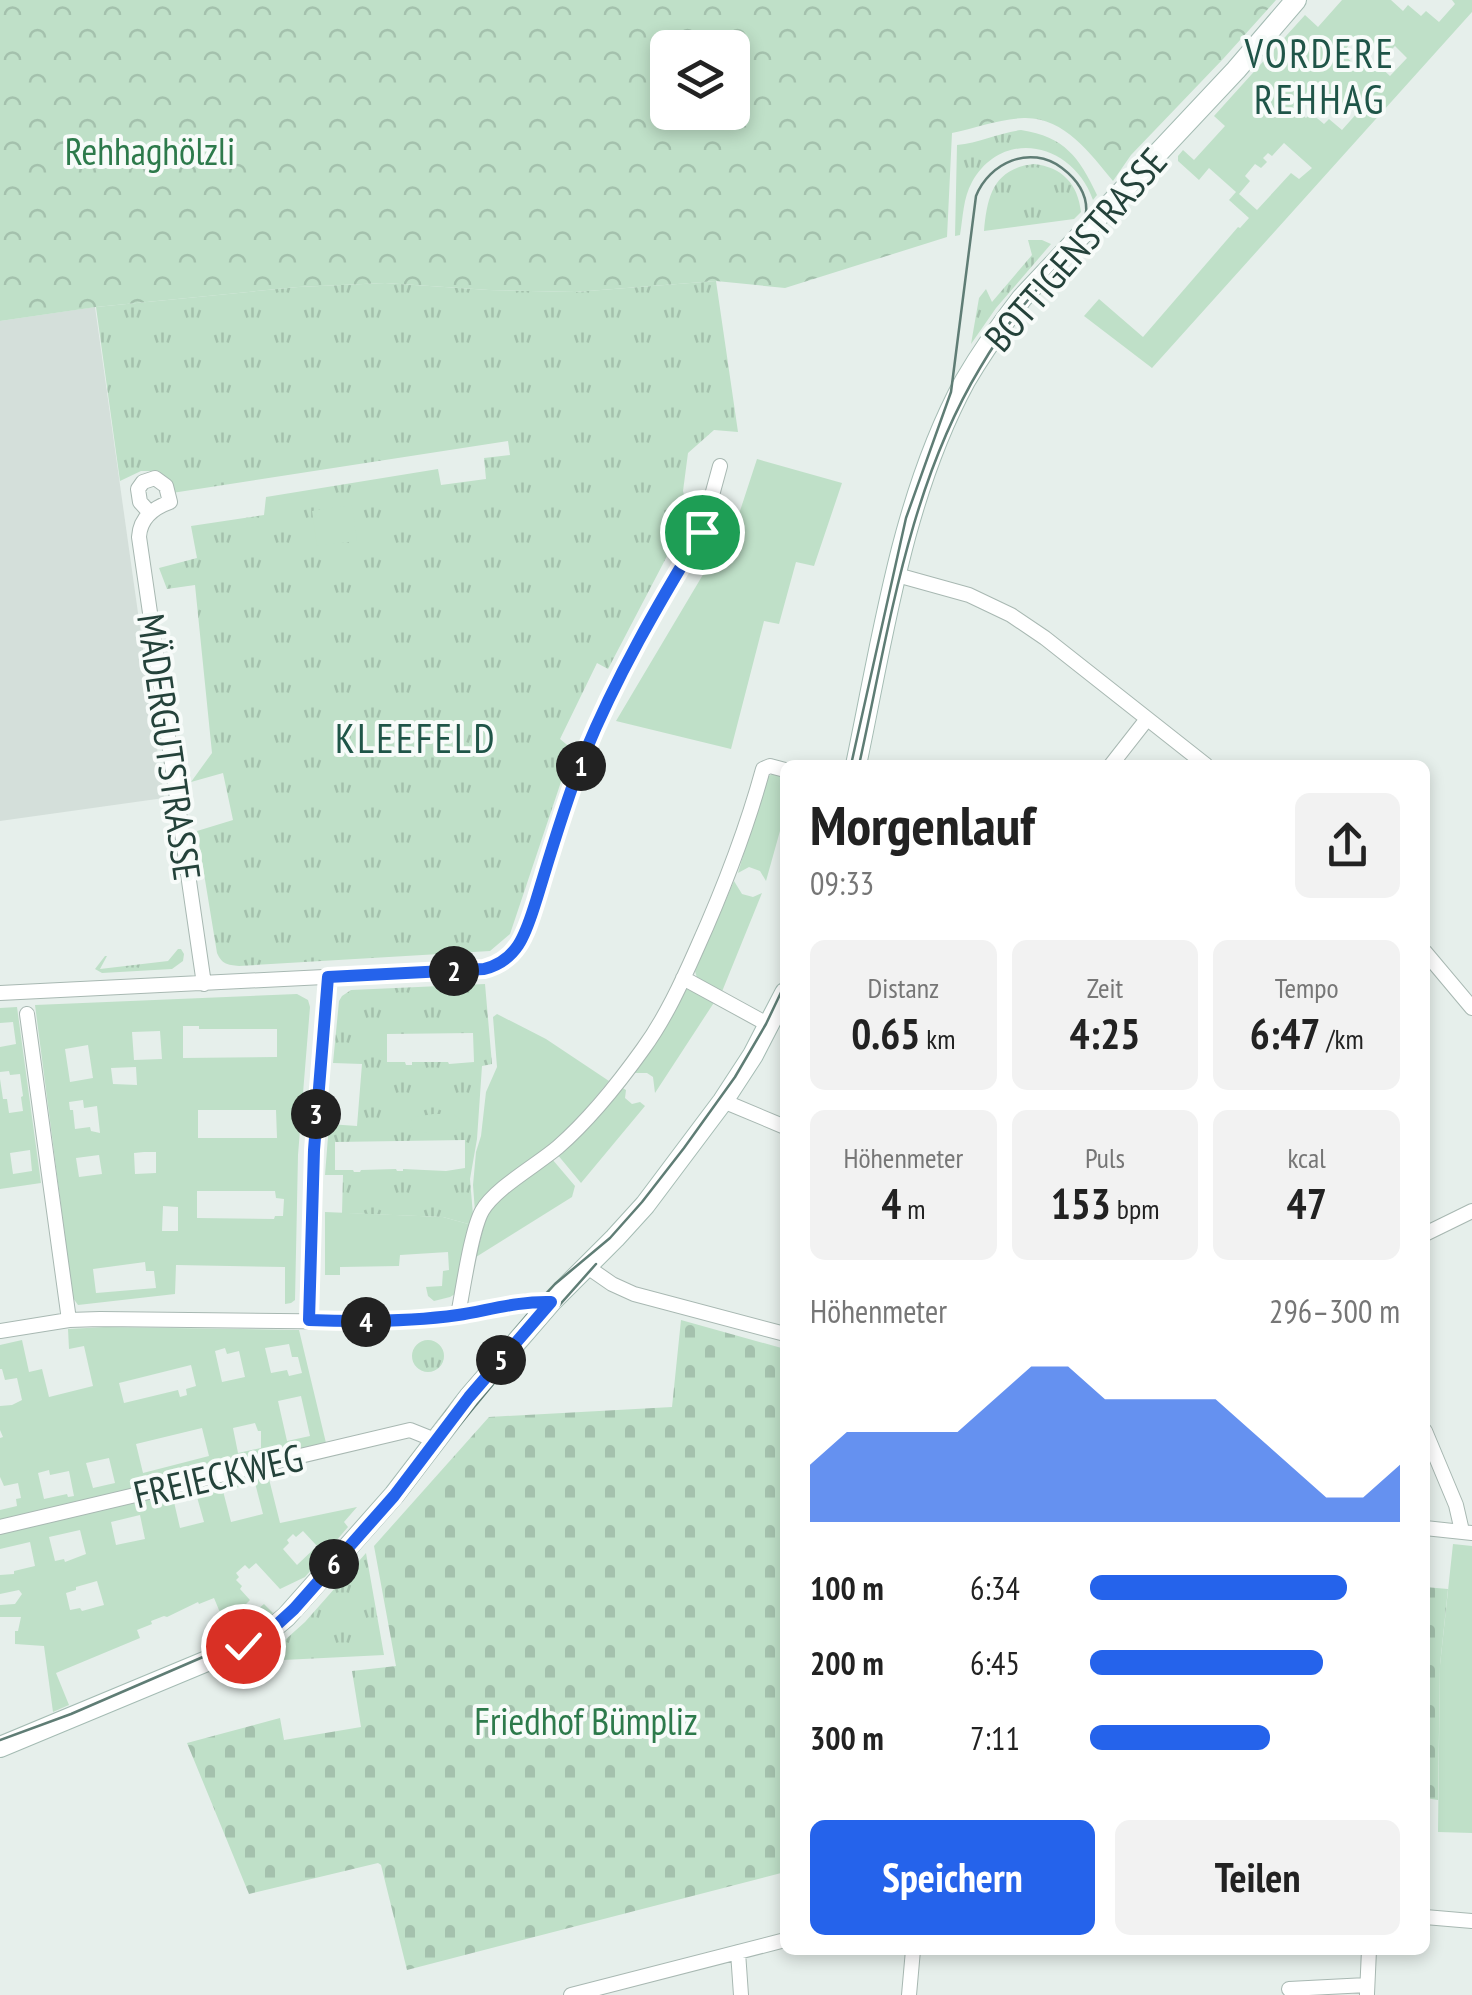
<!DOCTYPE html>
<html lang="de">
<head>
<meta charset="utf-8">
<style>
	:root { --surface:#fff; --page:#f2f2f2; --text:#222; --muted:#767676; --accent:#2563eb }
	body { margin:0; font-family:"PT Sans Narrow",sans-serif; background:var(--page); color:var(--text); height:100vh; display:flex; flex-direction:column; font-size:38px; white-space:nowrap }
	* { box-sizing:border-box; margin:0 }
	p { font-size:32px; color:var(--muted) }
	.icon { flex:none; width:55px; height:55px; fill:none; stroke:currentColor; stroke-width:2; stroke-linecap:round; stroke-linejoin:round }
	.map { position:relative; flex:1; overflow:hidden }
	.drawer { position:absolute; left:780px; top:760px; width:650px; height:1195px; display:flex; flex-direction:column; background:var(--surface); border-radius:15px; box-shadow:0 5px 15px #0003 }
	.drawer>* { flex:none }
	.fabs { position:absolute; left:650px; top:30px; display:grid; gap:20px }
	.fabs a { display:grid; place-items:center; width:100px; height:100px; border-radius:15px; background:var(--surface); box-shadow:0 5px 15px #0003; font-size:50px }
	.pin { position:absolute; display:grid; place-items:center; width:85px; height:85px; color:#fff; margin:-42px; border:5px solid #fff; border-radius:50%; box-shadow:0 2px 10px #0007 }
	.km { position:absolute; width:50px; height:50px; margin:-25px; border-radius:50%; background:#222; color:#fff; font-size:28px; line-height:50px; text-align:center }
	.round { display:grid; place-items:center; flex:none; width:105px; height:105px; border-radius:15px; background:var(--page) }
	.head { display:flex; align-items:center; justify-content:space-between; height:170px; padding:0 30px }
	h1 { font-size:55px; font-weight:800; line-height:75px }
	.figures { display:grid; grid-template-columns:repeat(3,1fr); gap:15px; height:170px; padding:10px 30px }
	.figures div { display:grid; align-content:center; border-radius:15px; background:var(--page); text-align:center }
	.figures b { font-size:42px; font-weight:800 }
	.figures small { font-size:28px; font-weight:400 }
	.figures p { font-size:28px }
	.chart { height:280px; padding:20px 30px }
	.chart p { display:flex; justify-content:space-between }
	.chart svg { width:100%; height:180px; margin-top:10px; fill:var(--accent); opacity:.7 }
	.action { display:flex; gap:20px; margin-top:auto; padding:20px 30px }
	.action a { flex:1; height:115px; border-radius:15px; background:var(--accent); color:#fff; font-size:40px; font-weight:800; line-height:115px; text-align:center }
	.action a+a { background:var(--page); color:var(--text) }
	ul { padding:0 30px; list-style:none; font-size:32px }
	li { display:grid; grid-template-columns:160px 120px 1fr; align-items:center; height:75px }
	li i { height:25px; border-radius:12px; background:var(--accent) }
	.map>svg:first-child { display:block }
	.built { fill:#d4dfda }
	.grass { fill:url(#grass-tufts); fill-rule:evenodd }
	.forest { fill:url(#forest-crowns); fill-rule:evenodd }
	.cemetery { fill:url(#cemetery-stones) }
	.green { fill:#bfe0c8; fill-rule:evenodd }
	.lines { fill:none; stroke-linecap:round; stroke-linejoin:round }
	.street-casing { stroke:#a8b8b2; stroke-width:16 }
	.secondary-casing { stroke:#a4bbb3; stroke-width:22 }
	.street { stroke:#fff; stroke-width:14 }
	.secondary { stroke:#fff; stroke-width:20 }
	.tram { stroke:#5f7d75; stroke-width:2.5 }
	.route-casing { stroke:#fff; stroke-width:20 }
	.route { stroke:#2563eb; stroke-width:12 }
	.labels { text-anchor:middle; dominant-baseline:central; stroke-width:8; stroke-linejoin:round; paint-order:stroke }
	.park-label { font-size:38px; fill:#2d7a4b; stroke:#f7fbf9 }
	.street-label { font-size:38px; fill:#24423a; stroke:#f7fbf9 }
	.neighbourhood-label { font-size:40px; letter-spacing:2.5px; fill:#1f5548; stroke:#f7fbf9 }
</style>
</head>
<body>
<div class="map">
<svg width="1472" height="1995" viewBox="0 0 1472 1995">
	<defs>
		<pattern id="grass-tufts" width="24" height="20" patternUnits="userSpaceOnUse" patternTransform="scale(2.5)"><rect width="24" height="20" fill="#bfe0c8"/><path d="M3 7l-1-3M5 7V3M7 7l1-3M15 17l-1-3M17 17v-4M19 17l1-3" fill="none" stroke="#a4c1ad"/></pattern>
		<pattern id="forest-crowns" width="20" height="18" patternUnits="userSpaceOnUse" patternTransform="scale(2.5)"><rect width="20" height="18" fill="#bfe0c8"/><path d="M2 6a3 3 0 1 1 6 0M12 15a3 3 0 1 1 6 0" fill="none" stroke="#a4c1ad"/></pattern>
		<pattern id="cemetery-stones" width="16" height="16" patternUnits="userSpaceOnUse" patternTransform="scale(2.5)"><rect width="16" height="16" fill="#bfe0c8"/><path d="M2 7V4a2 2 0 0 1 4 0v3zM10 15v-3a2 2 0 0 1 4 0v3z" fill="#a4c1ad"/></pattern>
	</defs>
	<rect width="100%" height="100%" fill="#e6efeb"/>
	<path class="built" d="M 95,307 L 164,798 L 0,821 L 0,321 Z"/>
	<path class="grass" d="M 1021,130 C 1065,137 1079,157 1097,195 L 1093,200 C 1073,143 1003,127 972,182 C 963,198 963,218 960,235 L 955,236 L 957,145 C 979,143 999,133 1021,130 Z
		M 1034,164 C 1062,167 1078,184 1081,212 L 1074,219 L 984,231 C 987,196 994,168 1034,164 Z
		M 1028,240 L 1042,240 L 1051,244 L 996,308 L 971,344 L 979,298 L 986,289 L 992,302 L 1032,255 Z
		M 716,281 L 738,432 L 714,430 L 688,453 L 683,491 L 689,514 L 608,669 L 597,663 L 560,739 L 572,749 L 510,934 L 490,951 L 239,966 C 227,965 222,964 217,953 L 197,831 L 233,820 L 223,773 L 191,782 L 212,753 L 195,585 L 167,589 L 159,568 L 197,558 L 191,526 L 264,515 L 266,497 L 438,469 L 441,485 L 486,479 L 484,458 L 510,455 L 508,441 L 172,493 L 159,471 L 141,471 L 120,481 L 96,307 L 298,287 L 385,283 L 489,290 L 575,292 Z
		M 178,949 L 181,949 L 184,954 L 183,961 L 172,969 L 102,973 L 95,969 L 105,956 L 107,956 L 100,969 L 168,961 Z
		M 485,984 L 492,1064 L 482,1066 L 477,1139 L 470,1179 L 473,1215 L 472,1225 L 443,1217 L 342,1213 L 343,1175 L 325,1175 L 329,1124 L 357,1126 L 362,1064 L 333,1063 L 339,1001 L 342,996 L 351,990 ZM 473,1033 L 474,1062 L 449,1064 L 448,1062 L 412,1062 L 412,1065 L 406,1065 L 405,1062 L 387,1062 L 387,1034 ZM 465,1140 L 465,1168 L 446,1171 L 403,1169 L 403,1171 L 397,1171 L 396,1169 L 361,1170 L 360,1172 L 354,1172 L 353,1170 L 335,1170 L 335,1142 Z
		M412 1356a16 16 0 1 1 32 0a16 16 0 1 1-32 0Z
		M 366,1553 L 384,1655 L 283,1660 L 276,1648 L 305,1622 Z"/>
	<path class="forest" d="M 0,0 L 1276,0 L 1223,59 L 1131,155 L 1113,181 C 1090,153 1064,117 1024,118 C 1000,119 975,128 952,133 L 947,237 L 785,288 L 716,281 L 575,292 L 489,290 L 385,283 L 298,287 L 96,307 L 0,321 ZM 668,48 L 732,48 L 732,112 L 668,112 Z"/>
	<path class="cemetery" d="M 681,1320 L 785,1349 L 785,1872 L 407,1970 L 381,1865 L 378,1863 L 249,1894 L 187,1743 L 280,1718 L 284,1740 L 361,1727 L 352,1671 L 396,1666 L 374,1546 L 489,1417 L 672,1407 Z
		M 1425,1587 L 1448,1589 L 1440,1665 L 1438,1800 L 1425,1798 Z"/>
	<path class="green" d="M 1342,0 L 1391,0 L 1403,11 L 1408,5 L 1421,16 L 1426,11 L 1439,22 L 1455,4 L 1452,0 L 1472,0 L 1472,12 L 1152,368 L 1084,316 L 1099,299 L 1143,337 L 1238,227 L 1240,228 L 1249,218 L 1229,200 L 1236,192 L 1209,168 L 1199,180 L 1178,161 L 1178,156 L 1183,150 L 1194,160 L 1225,126 L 1214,116 L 1305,15 L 1318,27 ZM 1358,35 L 1371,46 L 1377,40 L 1389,52 L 1395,46 L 1407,58 L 1390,76 L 1378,65 L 1372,70 L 1360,59 L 1354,64 L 1342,53 ZM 1310,89 L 1322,100 L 1328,94 L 1340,105 L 1346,100 L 1358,112 L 1342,130 L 1329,119 L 1324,124 L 1311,113 L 1306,118 L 1293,107 ZM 1284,143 L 1312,168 L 1299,179 L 1291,173 L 1257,210 L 1239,194 L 1250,181 L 1245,176 L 1255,164 L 1261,168 L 1267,162 L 1263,158 L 1268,153 L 1272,156 Z
		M 757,459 L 842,483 L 814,566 L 796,562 L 779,624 L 764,621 L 731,749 L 616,721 L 739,514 Z
		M 352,505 L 357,541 L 317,546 L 312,511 Z
		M 772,774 L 785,774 L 785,813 L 766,881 L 760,871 L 749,867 L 738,873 L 766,778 Z
		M 734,881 L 742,894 L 753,897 L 762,893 L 721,994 L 697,978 L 695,971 Z
		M 687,988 L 715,1001 L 655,1093 L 653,1077 L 647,1073 L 632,1073 Z
		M 297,994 L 308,1000 L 310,1007 L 298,1155 L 295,1300 L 291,1303 L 285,1304 L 285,1267 L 176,1265 L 175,1294 L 78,1305 L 73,1298 L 35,1005 ZM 183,1026 L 199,1026 L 199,1029 L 277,1029 L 277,1057 L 183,1058 ZM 160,1031 L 162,1059 L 134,1060 L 132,1032 ZM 88,1045 L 93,1078 L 70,1082 L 65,1049 ZM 136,1067 L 137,1085 L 113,1084 L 111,1068 ZM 83,1100 L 84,1108 L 97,1106 L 100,1133 L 91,1131 L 90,1127 L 75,1129 L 73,1110 L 70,1110 L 69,1102 ZM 198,1110 L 276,1110 L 277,1138 L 198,1138 ZM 144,1152 L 156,1152 L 156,1173 L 135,1174 L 134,1153 ZM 99,1155 L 102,1174 L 79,1177 L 76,1158 ZM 197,1191 L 275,1191 L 276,1198 L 284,1199 L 283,1216 L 275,1216 L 274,1219 L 197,1218 ZM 163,1206 L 178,1207 L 178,1231 L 162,1231 ZM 145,1262 L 146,1271 L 154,1271 L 156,1288 L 96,1293 L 93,1269 Z
		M 17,1007 L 41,1183 L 0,1189 L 0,1079 L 3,1099 L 7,1099 L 9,1113 L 23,1111 L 21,1097 L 23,1096 L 20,1074 L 10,1075 L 9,1071 L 0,1072 L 0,1047 L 16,1044 L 13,1022 L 0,1023 L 0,1008 ZM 30,1150 L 32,1171 L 13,1174 L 10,1153 Z
		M 497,1014 L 546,1039 L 609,1081 L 574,1123 L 475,1212 L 473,1185 L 476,1152 L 481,1136 L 486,1092 L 497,1067 L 493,1017 Z
		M 621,1087 L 626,1090 L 625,1098 L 632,1104 L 640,1102 L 645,1106 L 581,1183 L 557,1154 Z
		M 433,1114 L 453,1114 L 461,1120 L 461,1127 C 448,1136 425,1134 411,1129 L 408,1123 L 415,1117 Z
		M 552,1159 L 575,1186 L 572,1197 L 476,1257 L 488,1210 L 498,1200 Z
		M 325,1212 L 443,1217 L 472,1225 L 455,1294 L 450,1297 L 434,1301 L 428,1296 L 426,1287 L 442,1286 L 443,1271 L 449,1270 L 448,1252 L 400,1255 L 399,1266 L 340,1267 L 340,1275 L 325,1275 Z
		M 105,1327 L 299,1330 L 326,1443 L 0,1520 L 0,1510 L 17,1506 L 16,1499 L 21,1498 L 18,1483 L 4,1486 L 0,1477 L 0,1438 L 3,1437 L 0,1430 L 0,1406 L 12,1405 L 22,1400 L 17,1378 L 5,1380 L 2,1369 L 0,1369 L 0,1345 L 22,1340 L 29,1372 L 42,1369 L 49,1397 L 93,1386 L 84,1346 L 69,1349 L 68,1329 ZM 289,1344 L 292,1357 L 298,1357 L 302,1373 L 289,1376 L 287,1370 L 271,1373 L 265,1348 ZM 225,1348 L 227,1354 L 239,1351 L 245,1377 L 222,1382 L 215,1351 ZM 191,1365 L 196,1386 L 186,1389 L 187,1395 L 180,1397 L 178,1390 L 124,1403 L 119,1383 ZM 301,1396 L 310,1436 L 287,1441 L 278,1401 ZM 255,1423 L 258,1431 L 261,1431 L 261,1448 L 238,1453 L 233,1428 ZM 202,1428 L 209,1456 L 143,1473 L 136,1444 ZM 109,1458 L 115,1483 L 93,1488 L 86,1463 ZM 49,1470 L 50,1475 L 69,1471 L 74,1496 L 68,1497 L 67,1494 L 44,1499 L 38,1473 Z
		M 267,1471 L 280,1523 L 357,1507 L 344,1522 L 348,1527 L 305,1577 L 280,1589 L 256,1563 L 249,1569 L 245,1565 L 236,1573 L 239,1577 L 236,1580 L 242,1586 L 240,1589 L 250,1600 L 245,1605 L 253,1613 L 264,1604 L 273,1613 L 262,1622 L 231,1639 L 214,1598 L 199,1604 L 198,1602 L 167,1617 L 164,1616 L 151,1621 L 152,1624 L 137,1630 L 140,1638 L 56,1673 L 69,1705 L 53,1712 L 44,1646 L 15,1644 L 15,1631 L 18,1631 L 21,1617 L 0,1617 L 0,1605 L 15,1604 L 22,1594 L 19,1590 L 0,1594 L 0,1575 L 14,1574 L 14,1571 L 35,1566 L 30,1542 L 0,1549 L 0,1534 ZM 255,1483 L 263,1514 L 231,1522 L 223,1491 ZM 197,1497 L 204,1522 L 180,1528 L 174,1502 ZM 140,1515 L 145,1539 L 116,1545 L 111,1522 ZM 80,1530 L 86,1554 L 65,1562 L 64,1559 L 55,1561 L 49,1537 ZM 303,1531 L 317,1546 L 297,1565 L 283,1549 L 289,1543 L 287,1540 L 293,1534 L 296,1537 ZM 97,1581 L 104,1605 L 82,1611 L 80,1608 L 70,1610 L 66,1593 L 76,1590 L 76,1587 Z
		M 1453,1544 L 1472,1546 L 1472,1833 L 1438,1832 L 1440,1665 Z"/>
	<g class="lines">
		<defs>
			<path id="street" d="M 150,513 L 140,502 L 138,489 L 143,482 L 155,478 L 166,486 L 170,502 C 153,508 140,518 139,537 L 204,984
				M 897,575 L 969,595 L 1011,615 L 1045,638 L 1206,765
				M 1111,765 L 1147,719
				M 1425,952 L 1472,1008
				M 683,978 L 769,1025
				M 0,993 L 484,969 C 504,964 517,952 526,933 L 560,822 L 584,756 L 631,654 L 702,532 L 720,466
				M 27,1014 L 69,1320
				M 723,1101 L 785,1127
				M 1425,1234 L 1472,1211
				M 586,1266 L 612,1284 L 634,1294 L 785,1334
				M 458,1315 C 463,1290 471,1231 482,1211 C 495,1188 537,1165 558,1147 C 590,1119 618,1084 643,1049 C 665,1019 682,982 697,948 C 723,890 746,831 763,769 L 770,766 L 785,770
				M 309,1321 L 313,1150 L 328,977
				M 0,1331 L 69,1320 L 100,1319 L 376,1322 L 458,1315 L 529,1301 L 551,1302
				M 1425,1431 L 1456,1505 L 1462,1531
				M 0,1527 L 410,1430 L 435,1440
				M 1425,1528 L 1472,1533
				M 1425,1917 L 1472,1921
				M 738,1952 L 741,1995
				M 1289,1989 L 1367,1985
				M 1367,1994 L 1369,1950
				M 571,1995 L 785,1940
				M 909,1995 L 913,1950"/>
			<path id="secondary" d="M 856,765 C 883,637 902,497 965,381 C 982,352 1001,325 1022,298 L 1236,70 L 1296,0
				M 0,1747 L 243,1646 L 269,1631 L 286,1617 L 394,1495 L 469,1397 L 551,1302 L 615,1238 L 645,1205 L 723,1101 L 753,1055 L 785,993"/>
		</defs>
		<use href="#street" class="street-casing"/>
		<use href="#secondary" class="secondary-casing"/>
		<use href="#street" class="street"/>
		<use href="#secondary" class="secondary"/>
		<path class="tram" d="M 851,765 L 906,518 L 951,392 L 976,196 C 989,163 1030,144 1062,168 C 1121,213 1058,263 1028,300 C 1010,321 994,344 980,368 C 908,488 889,630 859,765
			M 409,1486 L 540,1327 L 596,1264
			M 0,1740 L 71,1714 L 233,1644 L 255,1634 L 282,1613 L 390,1492 L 447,1411 L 534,1307 L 555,1284 L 610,1238 L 642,1202 L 684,1148 L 735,1077 L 766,1024 L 785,984"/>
	</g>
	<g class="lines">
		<defs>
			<path id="route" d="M 243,1646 L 270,1631 L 294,1609 L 394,1496 L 469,1397 L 551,1302 C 519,1301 489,1310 458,1315 C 408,1322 359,1322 309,1320 L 314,1150 L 328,977 L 484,969 C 519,960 526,932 536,901 C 551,852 565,803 584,755 C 616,677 658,604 702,532"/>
		</defs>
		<use href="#route" class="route-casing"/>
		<use href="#route" class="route"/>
	</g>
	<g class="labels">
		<g class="park-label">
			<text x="150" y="150">Rehhaghölzli</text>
			<text x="586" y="1720">Friedhof Bümpliz</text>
		</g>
		<g class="street-label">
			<text transform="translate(1075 249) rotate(-49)">BOTTIGENSTRASSE</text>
			<text transform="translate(170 747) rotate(82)">MÄDERGUTSTRASSE</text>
			<text transform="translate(218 1475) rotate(-13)">FREIECKWEG</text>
		</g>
		<g class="neighbourhood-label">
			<text x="1320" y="53">VORDERE<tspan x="1320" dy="46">REHHAG</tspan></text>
			<text x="416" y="738">KLEEFELD</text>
		</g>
	</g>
</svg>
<div class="fabs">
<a><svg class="icon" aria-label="layers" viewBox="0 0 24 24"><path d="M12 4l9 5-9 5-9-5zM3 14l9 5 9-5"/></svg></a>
</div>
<div class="pin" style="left:702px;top:532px;background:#1e9e55"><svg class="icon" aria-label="arrive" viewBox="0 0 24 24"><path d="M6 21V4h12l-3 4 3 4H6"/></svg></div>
<div class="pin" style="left:243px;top:1646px;background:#d93025"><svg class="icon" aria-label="check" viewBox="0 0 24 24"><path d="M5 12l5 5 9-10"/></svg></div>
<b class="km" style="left:581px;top:766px">1</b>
<b class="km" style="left:454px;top:971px">2</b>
<b class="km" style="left:316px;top:1114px">3</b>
<b class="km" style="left:366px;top:1322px">4</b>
<b class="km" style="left:501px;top:1360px">5</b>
<b class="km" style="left:334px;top:1564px">6</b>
<section class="drawer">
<div class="head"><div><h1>Morgenlauf</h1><p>09:33</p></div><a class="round"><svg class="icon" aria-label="share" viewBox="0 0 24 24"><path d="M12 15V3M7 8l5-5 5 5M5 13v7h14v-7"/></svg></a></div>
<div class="figures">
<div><p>Distanz</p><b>0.65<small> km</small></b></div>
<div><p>Zeit</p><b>4:25</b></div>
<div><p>Tempo</p><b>6:47<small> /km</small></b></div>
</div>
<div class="figures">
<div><p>Höhenmeter</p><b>4<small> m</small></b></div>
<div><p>Puls</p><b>153<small> bpm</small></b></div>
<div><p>kcal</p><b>47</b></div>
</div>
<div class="chart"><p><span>Höhenmeter</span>296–300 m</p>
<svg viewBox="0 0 160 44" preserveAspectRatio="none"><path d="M0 44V30L10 22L20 22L30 22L40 22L50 14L60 6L70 6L80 14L90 14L100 14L110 14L120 22L130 30L140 38L150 38L160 30V44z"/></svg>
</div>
<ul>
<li><b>100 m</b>6:34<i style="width:83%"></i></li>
<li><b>200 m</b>6:45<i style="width:75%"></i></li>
<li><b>300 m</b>7:11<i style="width:58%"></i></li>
</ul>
<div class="action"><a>Speichern</a><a>Teilen</a></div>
</section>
</div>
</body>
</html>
